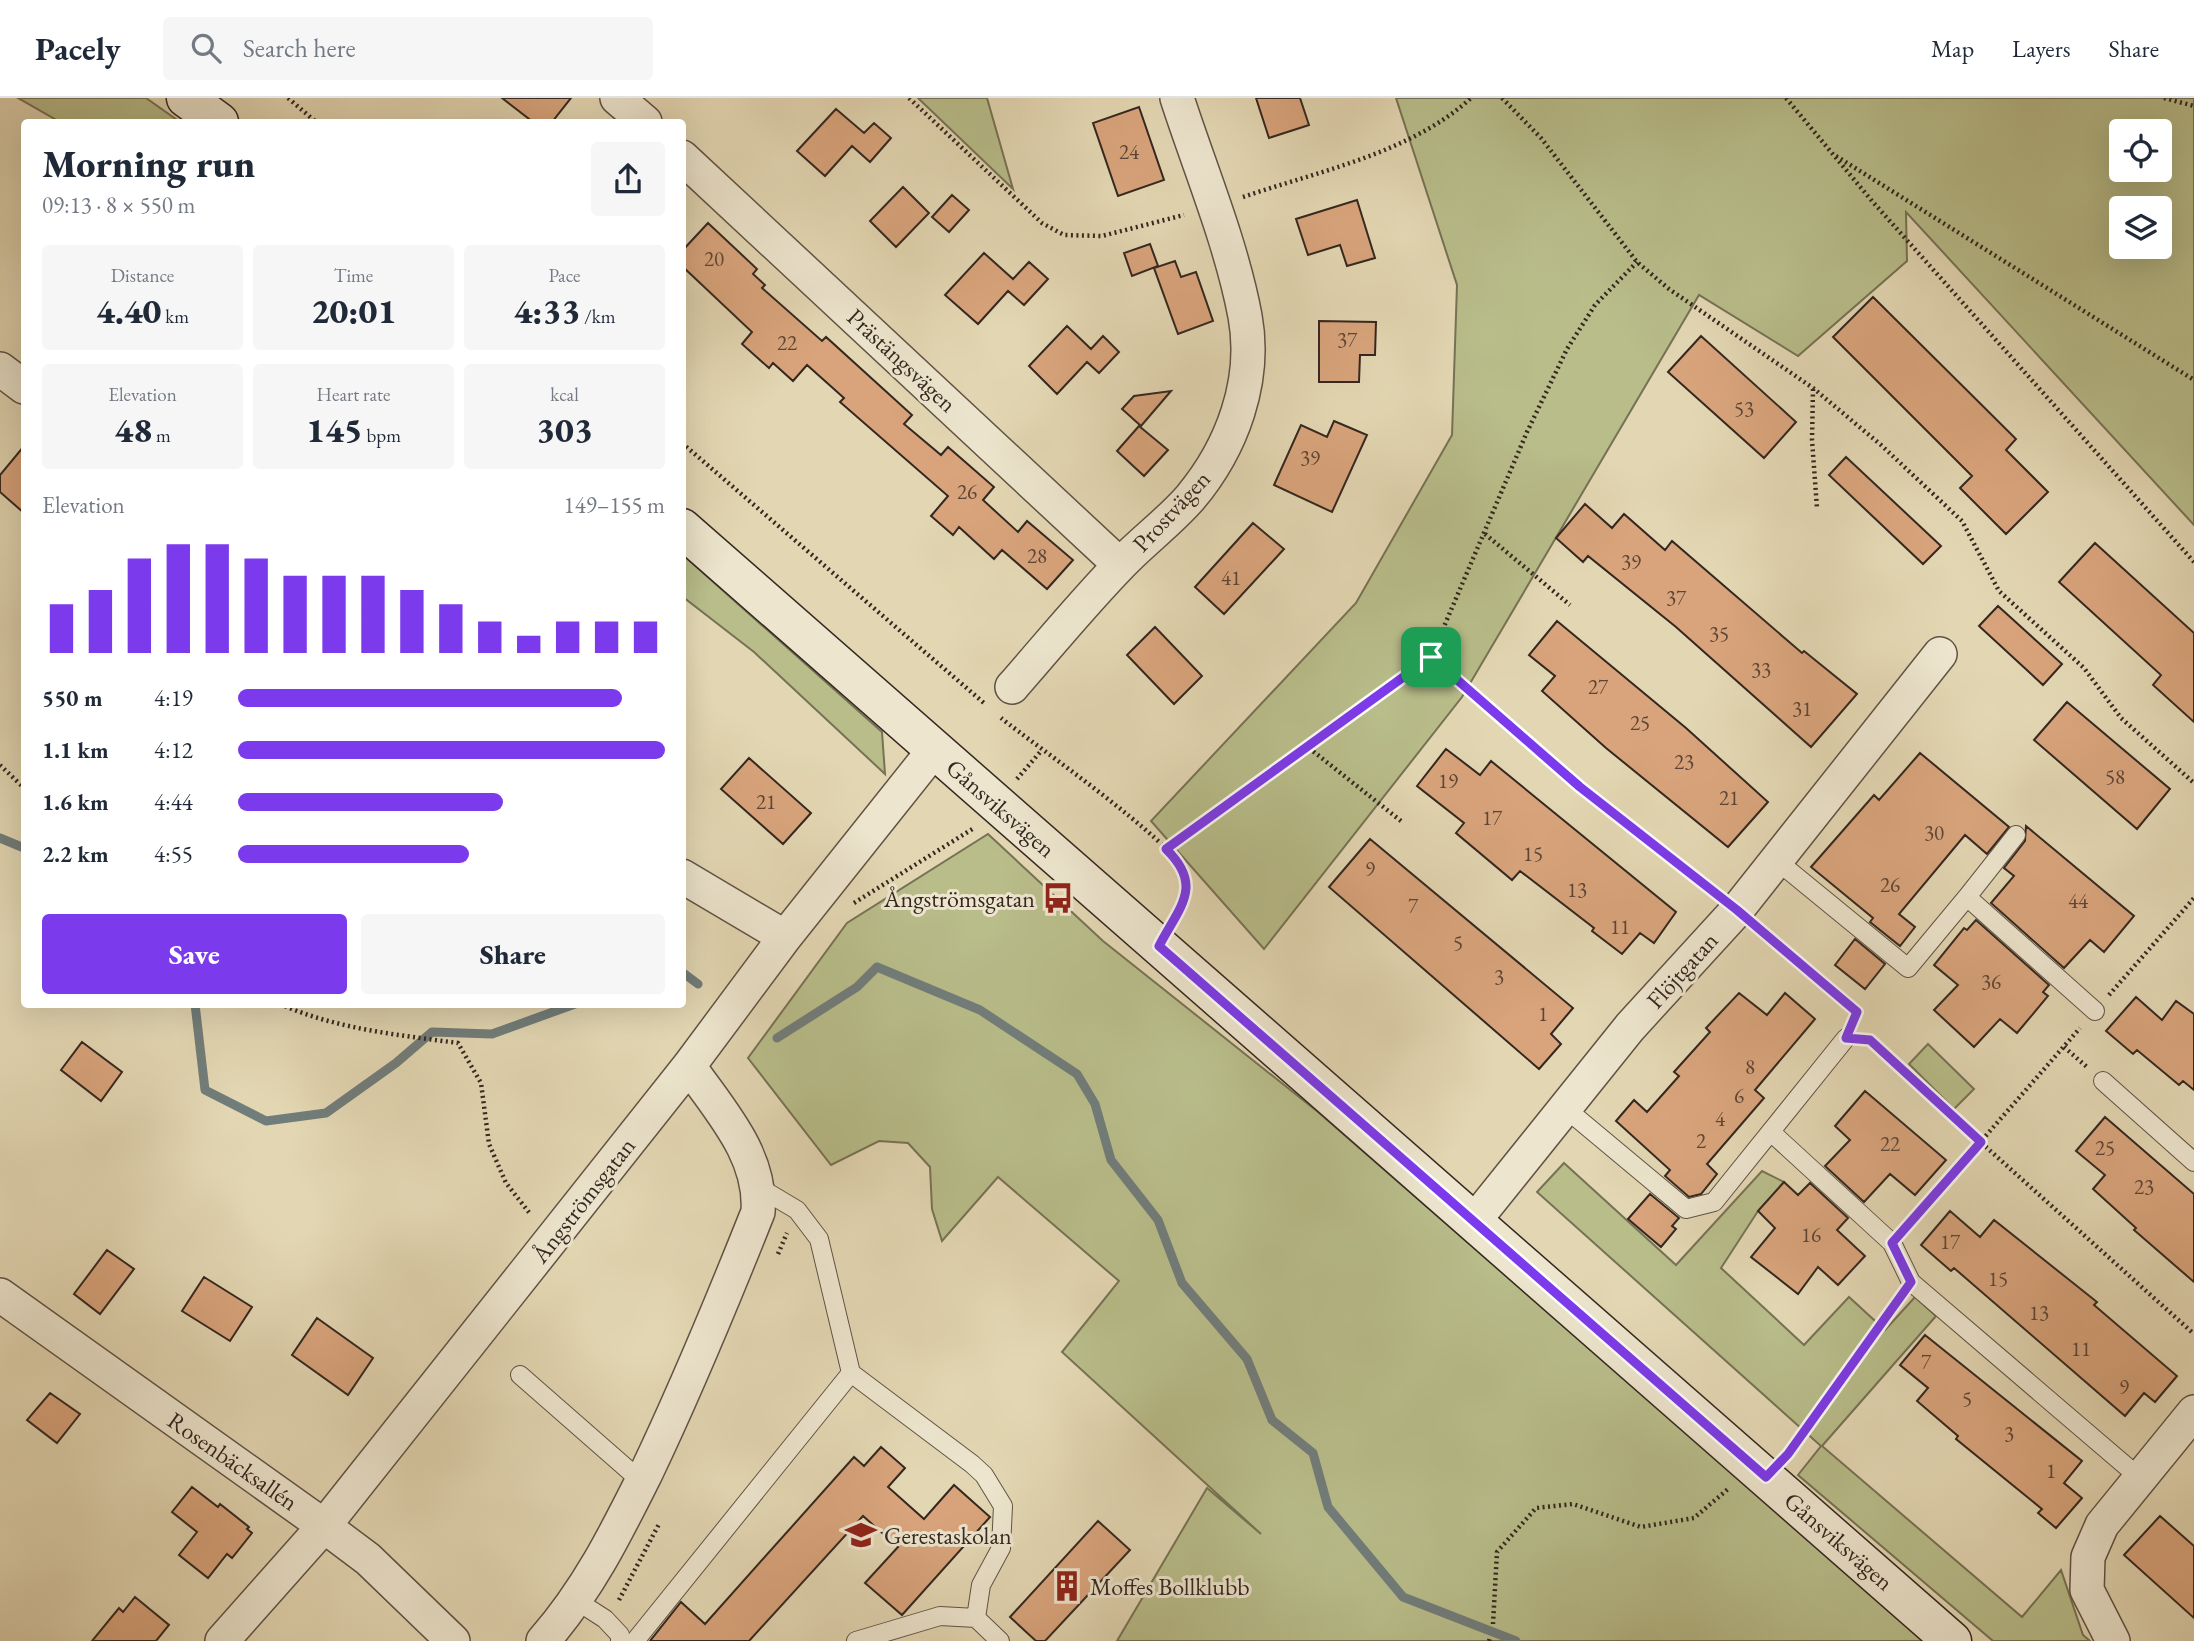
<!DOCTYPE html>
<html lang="en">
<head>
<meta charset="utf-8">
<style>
	:root { --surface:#fff; --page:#f6f6f7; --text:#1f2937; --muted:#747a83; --line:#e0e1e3; --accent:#7c3aed }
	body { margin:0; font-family:"EB Garamond",serif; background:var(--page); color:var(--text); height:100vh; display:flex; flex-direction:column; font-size:26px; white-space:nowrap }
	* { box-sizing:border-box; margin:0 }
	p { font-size:23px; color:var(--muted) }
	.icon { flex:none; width:38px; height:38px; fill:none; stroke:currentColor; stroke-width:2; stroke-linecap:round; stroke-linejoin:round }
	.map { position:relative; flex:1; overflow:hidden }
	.drawer { position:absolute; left:21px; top:21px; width:665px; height:889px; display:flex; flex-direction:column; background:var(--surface); border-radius:7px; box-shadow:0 7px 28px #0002 }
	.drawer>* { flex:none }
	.controls { position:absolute; left:2109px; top:21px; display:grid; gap:14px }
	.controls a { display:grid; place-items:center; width:63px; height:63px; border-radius:7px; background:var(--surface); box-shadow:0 7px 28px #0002; font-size:35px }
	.pin { position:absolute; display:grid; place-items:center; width:60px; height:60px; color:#fff; margin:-30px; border-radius:14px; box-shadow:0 4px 10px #0006 }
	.round { display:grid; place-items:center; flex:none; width:74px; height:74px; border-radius:7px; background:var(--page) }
	.head { display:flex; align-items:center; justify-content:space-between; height:119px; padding:0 21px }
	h1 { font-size:38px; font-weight:800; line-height:52px }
	.figures { display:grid; grid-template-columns:repeat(3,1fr); gap:10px; height:119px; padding:7px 21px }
	.figures div { display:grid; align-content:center; border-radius:7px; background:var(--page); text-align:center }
	.figures b { font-size:35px; font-weight:800 }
	.figures small { font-size:19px; font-weight:400 }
	.figures p { font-size:19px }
	.chart { height:196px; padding:14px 21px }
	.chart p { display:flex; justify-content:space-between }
	.chart svg { width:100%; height:126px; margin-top:7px; stroke:var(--accent); stroke-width:6 }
	.primary-button { display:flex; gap:14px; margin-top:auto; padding:14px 21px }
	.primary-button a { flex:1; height:80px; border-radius:7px; background:var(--accent); color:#fff; font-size:28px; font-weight:800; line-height:80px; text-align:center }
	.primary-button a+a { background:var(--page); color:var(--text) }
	ul { padding:0 21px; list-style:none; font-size:23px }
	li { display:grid; grid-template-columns:112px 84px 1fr; align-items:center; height:52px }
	li i { height:18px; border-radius:9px; background:var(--accent) }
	header { display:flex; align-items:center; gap:42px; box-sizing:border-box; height:98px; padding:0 35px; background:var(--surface); border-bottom:2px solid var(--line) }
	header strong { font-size:33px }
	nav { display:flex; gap:38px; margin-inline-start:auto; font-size:24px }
	.search { width:490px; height:63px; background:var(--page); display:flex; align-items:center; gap:18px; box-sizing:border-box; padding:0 24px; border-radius:7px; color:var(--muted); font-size:26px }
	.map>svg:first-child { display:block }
	.green { fill:#b8bd8a; stroke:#767255; stroke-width:2; fill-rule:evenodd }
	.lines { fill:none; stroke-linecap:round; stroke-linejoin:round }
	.stream { stroke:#717d7b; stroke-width:9 }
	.building { fill:#d9a47c; stroke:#342720; stroke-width:2 }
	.service-casing { stroke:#605345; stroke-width:20 }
	.minor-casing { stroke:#605345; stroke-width:36 }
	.secondary-casing { stroke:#342720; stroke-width:41 }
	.path { stroke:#342720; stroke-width:4.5; stroke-dasharray:2 3.5; stroke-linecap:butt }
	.service { stroke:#ede5ce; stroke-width:18 }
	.minor { stroke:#ede5ce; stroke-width:33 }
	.secondary { stroke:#ede5ce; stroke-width:38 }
	.route-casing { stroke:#fff; stroke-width:14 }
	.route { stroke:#7c3aed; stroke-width:9 }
	.labels { text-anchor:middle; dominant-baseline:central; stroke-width:6; stroke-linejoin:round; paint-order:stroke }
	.number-label { font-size:21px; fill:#5d4637 }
	.street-label { font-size:24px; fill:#342720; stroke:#ede5ce }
	.poi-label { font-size:24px; fill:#342720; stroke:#ede5ce; text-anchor:start }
</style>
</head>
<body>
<header>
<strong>Pacely</strong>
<div class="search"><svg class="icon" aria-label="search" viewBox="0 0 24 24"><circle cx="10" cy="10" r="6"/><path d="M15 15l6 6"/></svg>Search here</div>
<nav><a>Map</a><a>Layers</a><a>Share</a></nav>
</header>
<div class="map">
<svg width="2194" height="1543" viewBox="0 0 2194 1543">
	<rect width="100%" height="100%" fill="#e3d7b3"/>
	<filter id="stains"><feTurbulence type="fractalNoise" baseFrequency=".00286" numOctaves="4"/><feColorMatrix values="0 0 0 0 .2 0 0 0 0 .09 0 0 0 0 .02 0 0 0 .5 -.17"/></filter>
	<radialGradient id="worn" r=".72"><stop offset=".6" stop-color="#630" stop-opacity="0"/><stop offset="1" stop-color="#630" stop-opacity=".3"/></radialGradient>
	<path class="green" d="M 18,0 L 146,0 L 180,24 L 60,24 Z
		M 918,0 L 987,0 L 1013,91 Z
		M 1396,0 L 2194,0 L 2194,427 L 1906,114 L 1907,163 L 1798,258 L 1699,197 L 1462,599 L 1264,851 L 1151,723 L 1356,505 L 1452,337 L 1457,187 ZM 2121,33 L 2160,33 L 2160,72 L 2121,72 ZM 2121,110 L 2160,110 L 2160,149 L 2121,149 Z
		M 683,457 L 882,634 L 885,676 L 754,554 L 683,499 Z
		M 988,736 L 1103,843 L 1318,1014 L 1925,1543 L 1117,1543 L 1207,1390 L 1261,1436 L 1062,1254 L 1119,1183 L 998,1079 L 942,1143 L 932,1111 L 930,1069 L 908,1045 L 879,1043 L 831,1067 L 748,960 L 847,825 Z
		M 1928,946 L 1974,991 L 1954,1011 L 1909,966 Z
		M 1564,1065 L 1676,1167 L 1762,1073 L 1784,1084 L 1758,1113 L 1721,1170 L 1804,1247 L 1849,1199 L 1885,1232 L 1915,1199 L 1936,1218 L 1822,1348 L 2022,1519 L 2061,1472 L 2083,1537 L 2090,1543 L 1993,1543 L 1798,1377 L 1821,1348 L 1537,1094 Z"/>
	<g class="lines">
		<path class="stream" d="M 0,740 L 24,750
			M 682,874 L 698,886
			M 195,906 L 205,992 L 266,1023 L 326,1015 L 396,965 L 432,934 L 492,936 L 575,906
			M 777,940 L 857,889 L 877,869 L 980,912 L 1077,976 L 1095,1006 L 1111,1062 L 1158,1122 L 1182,1185 L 1247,1261 L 1272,1322 L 1313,1355 L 1328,1409 L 1403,1499 L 1516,1543"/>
	</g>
	<path class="building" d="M 502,0 L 571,0 L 552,24 L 533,24 Z
		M 1256,0 L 1300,0 L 1309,27 L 1269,40 Z
		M 1139,9 L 1164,82 L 1118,98 L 1093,25 Z
		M 836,11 L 864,35 L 874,25 L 891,40 L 870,64 L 852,48 L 825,78 L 797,53 Z
		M 903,89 L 929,115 L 896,149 L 870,123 Z
		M 952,97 L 969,112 L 949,134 L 932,119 Z
		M 1357,102 L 1375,160 L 1347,168 L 1340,147 L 1308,157 L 1296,121 Z
		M 708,125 L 757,171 L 753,176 L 765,187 L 762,190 L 822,243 L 826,239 L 912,317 L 904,326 L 941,357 L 948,349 L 994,389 L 983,402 L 1018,434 L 1027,423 L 1073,462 L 1047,491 L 1002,452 L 994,461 L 959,429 L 953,437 L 931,418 L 948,398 L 840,304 L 844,300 L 807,267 L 793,283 L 773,265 L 769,270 L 742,246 L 752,234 L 682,168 L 682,153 Z
		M 1150,146 L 1158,168 L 1132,178 L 1124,155 Z
		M 984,155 L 1013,181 L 1029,164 L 1048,181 L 1024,207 L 1008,193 L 978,226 L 945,197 Z
		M 1175,163 L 1181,179 L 1196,174 L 1213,223 L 1178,236 L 1154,170 Z
		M 1873,199 L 2016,341 L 2006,352 L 2048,394 L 2006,436 L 1960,390 L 1972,378 L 1833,239 Z
		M 1319,223 L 1376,224 L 1375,257 L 1360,257 L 1359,284 L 1319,284 Z
		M 1067,228 L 1091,251 L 1103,238 L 1119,254 L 1099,275 L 1087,264 L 1057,296 L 1029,268 Z
		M 1701,238 L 1796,324 L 1764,360 L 1668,274 Z
		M 1171,293 L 1141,328 L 1122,311 L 1134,298 Z
		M 1334,323 L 1367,337 L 1332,414 L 1274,387 L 1301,327 L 1327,339 Z
		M 1139,328 L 1168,352 L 1144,378 L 1117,353 Z
		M 24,348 L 24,415 L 0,394 L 0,377 Z
		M 1846,359 L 1941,448 L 1923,466 L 1829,377 Z
		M 1585,406 L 1612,430 L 1624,416 L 1665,452 L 1672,443 L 1802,555 L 1804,553 L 1857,596 L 1811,649 L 1676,529 L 1588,458 L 1583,464 L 1556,440 Z
		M 1253,425 L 1284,451 L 1224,516 L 1195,489 Z
		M 2095,445 L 2194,535 L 2194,624 L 2153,587 L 2161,577 L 2059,484 Z
		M 1998,508 L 2062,566 L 2043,587 L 1979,528 Z
		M 1557,523 L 1686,630 L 1768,704 L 1728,749 L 1606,650 L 1542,593 L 1555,578 L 1529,557 Z
		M 1155,529 L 1202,578 L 1174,606 L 1127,557 Z
		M 2067,604 L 2170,691 L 2137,731 L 2034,642 Z
		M 1446,651 L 1480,677 L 1491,663 L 1676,814 L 1654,845 L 1640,835 L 1622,856 L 1592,833 L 1594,830 L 1520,773 L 1512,782 L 1456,735 L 1464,725 L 1417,688 Z
		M 1920,655 L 2009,729 L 1987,756 L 1965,737 L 1899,816 L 1915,829 L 1900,848 L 1870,824 L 1873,820 L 1811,769 L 1874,697 L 1879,702 Z
		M 749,660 L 811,715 L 783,746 L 721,691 Z
		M 2026,728 L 2134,818 L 2104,854 L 2090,842 L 2064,870 L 1991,805 L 2014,778 L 2004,770 L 2025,743 Z
		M 1370,741 L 1573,910 L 1551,936 L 1561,946 L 1539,971 L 1329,789 Z
		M 1976,822 L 2049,887 L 2043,894 L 2048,898 L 2017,935 L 2000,921 L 1974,949 L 1934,912 L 1958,887 L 1934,867 L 1964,830 L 1967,832 Z
		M 1855,841 L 1885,866 L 1865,891 L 1835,867 Z
		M 1739,895 L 1767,917 L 1785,895 L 1815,921 L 1755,992 L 1764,1000 L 1707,1066 L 1717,1076 L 1701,1096 L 1689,1099 L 1665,1078 L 1670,1072 L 1616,1023 L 1634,1002 L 1647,1014 L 1679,978 L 1674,974 L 1710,934 L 1706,930 Z
		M 2136,899 L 2162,922 L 2176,903 L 2194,916 L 2194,992 L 2183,983 L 2179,987 L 2137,952 L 2133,956 L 2106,933 Z
		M 82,944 L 122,974 L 101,1003 L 61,972 Z
		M 1865,993 L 1946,1062 L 1915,1097 L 1890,1076 L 1864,1104 L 1825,1068 L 1850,1042 L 1835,1028 Z
		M 2105,1019 L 2194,1096 L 2194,1184 L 2134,1132 L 2136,1130 L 2093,1091 L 2105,1077 L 2076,1053 Z
		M 1784,1084 L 1798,1097 L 1810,1085 L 1848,1120 L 1837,1132 L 1865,1158 L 1838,1187 L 1818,1169 L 1798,1196 L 1751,1159 L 1775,1130 L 1758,1113 Z
		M 1650,1096 L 1679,1120 L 1672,1128 L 1676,1131 L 1661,1149 L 1628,1121 Z
		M 1950,1113 L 1980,1139 L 1994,1122 L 2097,1204 L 2094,1207 L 2177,1278 L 2155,1304 L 2144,1295 L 2125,1318 L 1954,1170 L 1951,1173 L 1921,1147 Z
		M 107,1152 L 134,1171 L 100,1216 L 74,1196 Z
		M 204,1179 L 252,1209 L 230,1243 L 182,1213 Z
		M 317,1220 L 373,1260 L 348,1297 L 292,1257 Z
		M 1925,1237 L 2082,1363 L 2064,1385 L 2082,1400 L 2056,1430 L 2038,1415 L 2042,1411 L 1956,1341 L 1958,1338 L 1917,1303 L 1928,1290 L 1900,1267 Z
		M 50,1295 L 80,1316 L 57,1345 L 27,1322 Z
		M 881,1349 L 905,1370 L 888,1389 L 924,1421 L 954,1387 L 990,1419 L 902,1517 L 865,1485 L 898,1449 L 863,1418 L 749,1543 L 650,1543 L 681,1504 L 705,1526 L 854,1359 L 864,1368 Z
		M 192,1389 L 218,1409 L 220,1406 L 249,1429 L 247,1431 L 252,1435 L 232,1460 L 227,1456 L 208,1480 L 179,1457 L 197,1434 L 172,1414 Z
		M 2160,1418 L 2194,1448 L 2194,1520 L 2124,1457 Z
		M 1098,1423 L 1130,1452 L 1045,1543 L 1036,1543 L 1010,1519 Z
		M 135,1499 L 169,1527 L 156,1543 L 92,1543 L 119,1510 L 123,1514 Z"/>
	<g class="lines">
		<defs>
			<path id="service" d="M 1776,762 L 1908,870 L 1967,799 L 2095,913
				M 1967,799 L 2016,737
				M 2103,983 L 2194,1064
				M 1565,1010 L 1686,1111 L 1714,1104 L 1846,940
				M 1772,1035 L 1892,1145 L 1911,1184 L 2140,1380
				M 851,1275 L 972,1366 L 984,1377 L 1003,1408 L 1001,1450 L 981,1487 L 976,1520 L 1000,1543
				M 520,1277 L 641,1383
				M 577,1503 L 605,1521 L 620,1537 L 620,1543
				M 635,1543 L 851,1275 L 819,1141 L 797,1112 L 760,1090
				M 856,1543 L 940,1518 L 976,1520"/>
			<path id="minor" d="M 617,0 L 645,24
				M 682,59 L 1120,467
				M 0,271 L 24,289
				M 1012,589 C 1048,548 1083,505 1121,466 C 1143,443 1169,424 1190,400 C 1232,350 1257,283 1245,218 C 1231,144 1200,71 1177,0
				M 682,778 L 785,839
				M 1475,1122 L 1630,929 L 1737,812 L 1940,556
				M 0,1197 L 324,1428 L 368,1461 L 453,1543
				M 222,1543 L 324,1428 L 689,968 L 785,839 L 934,652
				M 543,1543 C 588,1492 616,1435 646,1375 C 687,1289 723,1202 758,1114 C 762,1057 720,1013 689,968
				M 2113,1543 L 2087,1492 L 2088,1459 L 2102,1427 L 2194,1314"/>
			<path id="secondary" d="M 186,0 L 219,24
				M 682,430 L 1952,1543"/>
		</defs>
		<use href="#service" class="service-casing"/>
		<use href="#minor" class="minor-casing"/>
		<use href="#secondary" class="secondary-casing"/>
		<path class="path" d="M 288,0 L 316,24
			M 909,0 L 1042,125 L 1064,137 L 1102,138 L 1184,117
			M 1502,0 L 1541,40 L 1637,164 L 1669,191 L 1813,290 L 1881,347 L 1962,423 L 1999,493 L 2084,570 L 2121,620 L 2194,685
			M 1786,0 L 1872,103 L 2194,464
			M 2164,0 L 2194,8
			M 1836,58 L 2194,282
			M 1243,99 C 1319,73 1411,55 1471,0
			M 1813,291 L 1812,342 L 1817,410
			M 682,345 L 984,605
			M 1485,436 L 1570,507
			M 1431,559 L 1580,689 L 1713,793
			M 1001,620 C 1036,648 1171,742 1184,773 C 1191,790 1181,805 1174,819
			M 1309,650 L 1401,723
			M 0,667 L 24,690
			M 1017,681 L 1041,653
			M 1165,751 L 1431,559 L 1527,334 L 1567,251 L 1595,207 L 1637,164
			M 854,805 L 974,730
			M 1761,832 L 1857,914 L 1855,918
			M 2109,897 L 2194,800
			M 280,906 C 336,931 399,937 458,945 L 481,985 L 489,1046 L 506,1085 L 531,1117
			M 1867,942 L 2194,1236
			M 2064,949 L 2087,969
			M 1906,1129 L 2080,930
			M 778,1156 L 787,1135
			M 1787,1357 L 1898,1202
			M 619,1502 L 659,1426
			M 1493,1526 L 1497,1454 L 1536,1410 L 1573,1406 L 1641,1429 L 1694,1420 L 1728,1391
			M 1489,1543 L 1490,1540"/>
		<use href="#service" class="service"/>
		<use href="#minor" class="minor"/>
		<use href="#secondary" class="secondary"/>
	</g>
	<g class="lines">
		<defs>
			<path id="route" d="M 1431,559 L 1580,689 L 1737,812 L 1857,914 L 1846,940 L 1870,942 L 1981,1044 L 1892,1145 L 1911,1184 L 1788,1356 L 1766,1379 L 1159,848 C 1180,808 1204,788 1166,751 Z"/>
		</defs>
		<use href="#route" class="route-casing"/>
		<use href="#route" class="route"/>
	</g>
	<defs>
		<symbol id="bus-bare" viewBox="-9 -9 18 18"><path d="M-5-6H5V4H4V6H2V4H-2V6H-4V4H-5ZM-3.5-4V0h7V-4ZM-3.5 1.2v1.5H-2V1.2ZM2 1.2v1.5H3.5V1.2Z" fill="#8f2418" stroke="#ede5ce" stroke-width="2.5" paint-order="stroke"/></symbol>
		<symbol id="school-bare" viewBox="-9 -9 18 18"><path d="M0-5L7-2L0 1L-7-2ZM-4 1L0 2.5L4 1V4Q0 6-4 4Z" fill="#8f2418" stroke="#ede5ce" stroke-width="2.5" paint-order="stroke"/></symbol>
		<symbol id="building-bare" viewBox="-9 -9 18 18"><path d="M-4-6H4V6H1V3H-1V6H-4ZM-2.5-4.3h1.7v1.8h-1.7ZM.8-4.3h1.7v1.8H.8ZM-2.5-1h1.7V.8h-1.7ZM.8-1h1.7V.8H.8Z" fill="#8f2418" stroke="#ede5ce" stroke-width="2.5" paint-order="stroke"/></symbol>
	</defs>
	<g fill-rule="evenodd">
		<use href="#bus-bare" x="1036" y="778" width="44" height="44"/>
		<use href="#school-bare" x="839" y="1415" width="44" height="44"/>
		<use href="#building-bare" x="1045" y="1466" width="44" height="44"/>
	</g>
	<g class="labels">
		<g class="number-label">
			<text x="1129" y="53">24</text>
			<text x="714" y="160">20</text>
			<text x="1347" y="241">37</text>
			<text x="787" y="244">22</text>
			<text x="1744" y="310">53</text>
			<text x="1310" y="359">39</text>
			<text x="967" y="393">26</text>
			<text x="1037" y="457">28</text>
			<text x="1631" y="463">39</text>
			<text x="1231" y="479">41</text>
			<text x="1676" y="499">37</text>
			<text x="1719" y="535">35</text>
			<text x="1761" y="571">33</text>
			<text x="1598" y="588">27</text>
			<text x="1802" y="610">31</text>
			<text x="1640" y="624">25</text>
			<text x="1684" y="663">23</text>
			<text x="2115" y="678">58</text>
			<text x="1448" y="682">19</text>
			<text x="1729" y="699">21</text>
			<text x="766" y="703">21</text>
			<text x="1492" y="719">17</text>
			<text x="1934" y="734">30</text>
			<text x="1533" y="755">15</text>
			<text x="1370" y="770">9</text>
			<text x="1890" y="786">26</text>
			<text x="1577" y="791">13</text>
			<text x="2078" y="802">44</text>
			<text x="1413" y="807">7</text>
			<text x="1620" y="828">11</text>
			<text x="1458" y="844">5</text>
			<text x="1499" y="878">3</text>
			<text x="1991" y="883">36</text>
			<text x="1543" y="915">1</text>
			<text x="1750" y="968">8</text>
			<text x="1739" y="997">6</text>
			<text x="1720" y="1020">4</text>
			<text x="1701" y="1042">2</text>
			<text x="1890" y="1045">22</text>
			<text x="2105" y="1049">25</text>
			<text x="2144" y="1088">23</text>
			<text x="1811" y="1136">16</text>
			<text x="1950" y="1143">17</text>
			<text x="1998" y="1180">15</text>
			<text x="2039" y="1214">13</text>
			<text x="2081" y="1250">11</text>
			<text x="1926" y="1263">7</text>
			<text x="2124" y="1288">9</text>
			<text x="1967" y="1300">5</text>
			<text x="2009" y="1335">3</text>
			<text x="2051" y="1372">1</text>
		</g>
		<g class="street-label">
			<text transform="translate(902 262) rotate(43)">Prästängsvägen</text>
			<text transform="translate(1171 413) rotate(-47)">Prostvägen</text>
			<text transform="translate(1001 710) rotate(41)">Gånsviksvägen</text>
			<text transform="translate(1682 872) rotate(-48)">Flöjtgatan</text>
			<text transform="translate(583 1102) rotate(-52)">Ångströmsgatan</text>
			<text transform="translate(233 1363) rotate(35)">Rosenbäcksallén</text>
			<text transform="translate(1839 1443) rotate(41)">Gånsviksvägen</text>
		</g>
		<g class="poi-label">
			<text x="1035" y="800" text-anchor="end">Ångströmsgatan</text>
			<text x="884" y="1437">Gerestaskolan</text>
			<text x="1090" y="1488">Moffes Bollklubb</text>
		</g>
	</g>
	<rect width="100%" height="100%" filter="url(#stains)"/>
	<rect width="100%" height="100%" fill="url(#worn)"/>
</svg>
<div class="controls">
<a><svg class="icon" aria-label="locate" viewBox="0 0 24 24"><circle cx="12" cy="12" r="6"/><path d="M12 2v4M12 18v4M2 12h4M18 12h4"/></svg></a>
<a><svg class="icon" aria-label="layers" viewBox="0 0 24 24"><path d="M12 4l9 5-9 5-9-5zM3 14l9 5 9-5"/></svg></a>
</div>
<div class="pin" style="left:1431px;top:559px;background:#1e9e55"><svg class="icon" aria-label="arrive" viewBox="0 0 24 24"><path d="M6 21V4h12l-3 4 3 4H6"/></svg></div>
<section class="drawer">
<div class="head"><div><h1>Morning run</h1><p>09:13 · 8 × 550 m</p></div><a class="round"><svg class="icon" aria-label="share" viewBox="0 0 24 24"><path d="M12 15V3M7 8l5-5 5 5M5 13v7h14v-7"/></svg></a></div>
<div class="figures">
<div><p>Distance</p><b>4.40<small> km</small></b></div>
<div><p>Time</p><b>20:01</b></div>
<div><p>Pace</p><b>4:33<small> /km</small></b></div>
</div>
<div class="figures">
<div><p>Elevation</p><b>48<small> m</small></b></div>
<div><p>Heart rate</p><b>145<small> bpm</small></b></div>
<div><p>kcal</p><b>303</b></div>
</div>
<div class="chart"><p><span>Elevation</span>149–155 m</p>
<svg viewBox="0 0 160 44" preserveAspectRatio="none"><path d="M5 44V27M15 44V22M25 44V11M35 44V6M45 44V6M55 44V11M65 44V17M75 44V17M85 44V17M95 44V22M105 44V27M115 44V33M125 44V38M135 44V33M145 44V33M155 44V33"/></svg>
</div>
<ul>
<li><b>550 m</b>4:19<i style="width:90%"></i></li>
<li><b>1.1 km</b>4:12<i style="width:100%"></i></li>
<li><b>1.6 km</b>4:44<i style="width:62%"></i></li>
<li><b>2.2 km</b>4:55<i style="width:54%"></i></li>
</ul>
<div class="primary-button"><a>Save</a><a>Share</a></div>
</section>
</div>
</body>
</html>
